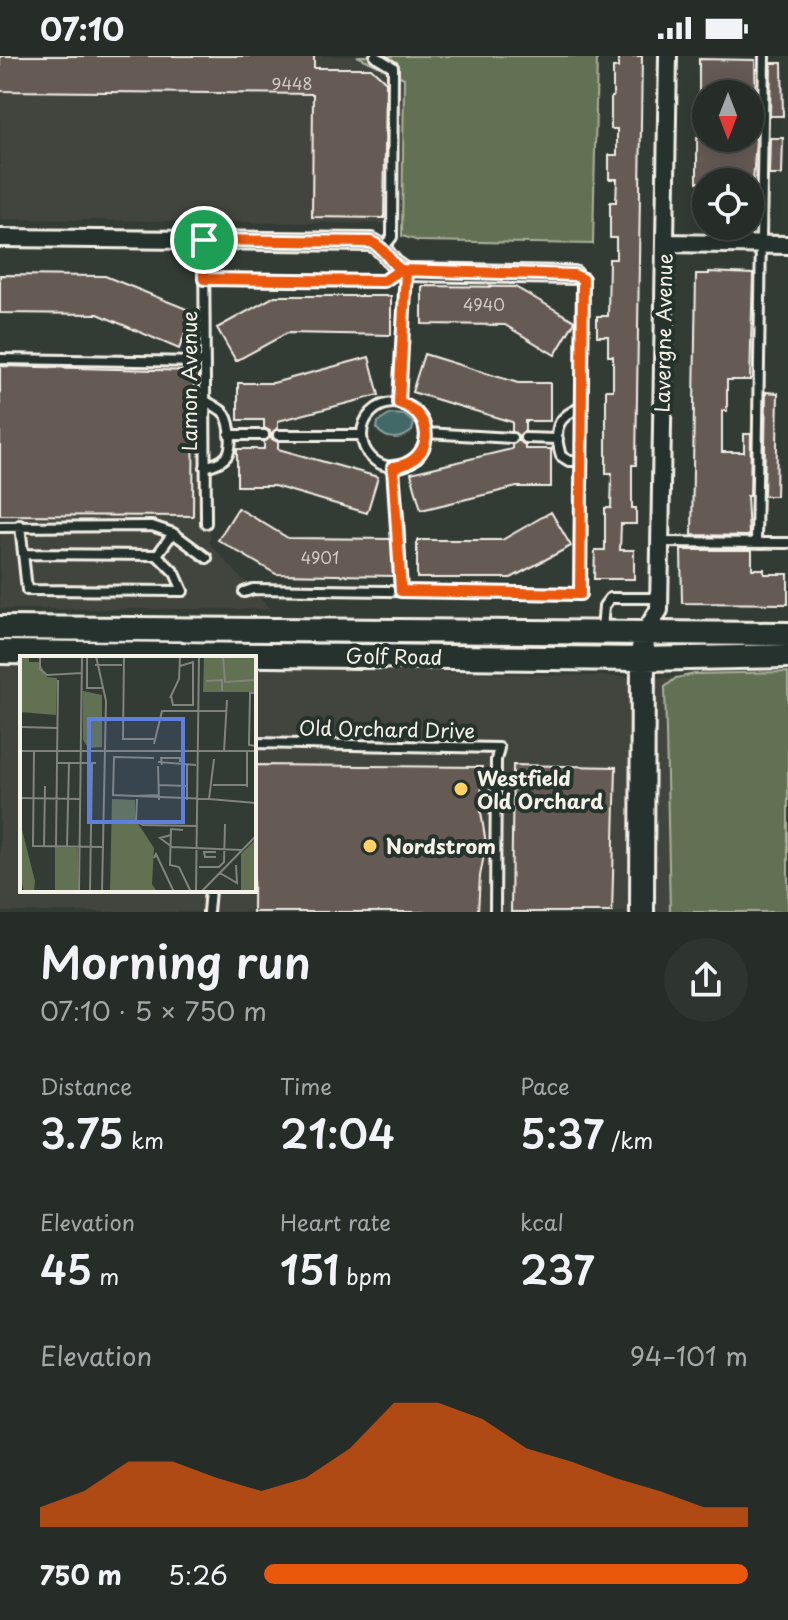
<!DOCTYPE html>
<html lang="en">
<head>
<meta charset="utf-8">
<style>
	:root { --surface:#262c28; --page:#2e3430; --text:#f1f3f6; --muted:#a4a7a8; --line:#424845; --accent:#ea580c }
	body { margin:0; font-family:"Playpen Sans",sans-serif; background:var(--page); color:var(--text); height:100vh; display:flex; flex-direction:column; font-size:30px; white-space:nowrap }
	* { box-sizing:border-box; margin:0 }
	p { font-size:26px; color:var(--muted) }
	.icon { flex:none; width:44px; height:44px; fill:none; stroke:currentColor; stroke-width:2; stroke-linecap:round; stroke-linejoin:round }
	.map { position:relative; height:856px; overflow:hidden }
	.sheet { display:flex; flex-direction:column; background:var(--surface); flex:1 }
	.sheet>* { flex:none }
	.needle { width:52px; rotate:180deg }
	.fabs { position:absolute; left:692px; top:24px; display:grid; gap:16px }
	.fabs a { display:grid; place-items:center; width:72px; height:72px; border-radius:50%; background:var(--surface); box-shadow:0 4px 20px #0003,0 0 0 2px var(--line); font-size:40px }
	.pin { position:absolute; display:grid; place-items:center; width:68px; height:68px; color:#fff; margin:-34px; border:4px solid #fff; border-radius:50%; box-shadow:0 2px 8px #0007 }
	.round { display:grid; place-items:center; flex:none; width:84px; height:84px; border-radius:42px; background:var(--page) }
	.summary { display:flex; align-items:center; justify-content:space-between; height:136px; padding:0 40px }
	h1 { font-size:44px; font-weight:600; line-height:60px }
	.stats { display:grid; grid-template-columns:repeat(3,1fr); gap:12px; height:136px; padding:8px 40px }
	.stats div { display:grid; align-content:center }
	.stats b { font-size:40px; font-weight:600 }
	.stats small { font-size:22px; font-weight:400 }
	.stats p { font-size:22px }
	.chart { height:224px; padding:16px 40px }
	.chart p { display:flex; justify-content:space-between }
	.chart svg { width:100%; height:144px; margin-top:8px; fill:var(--accent); opacity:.7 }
	ul { padding:0 40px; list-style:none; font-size:26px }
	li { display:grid; grid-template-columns:128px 96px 1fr; align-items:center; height:60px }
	li i { height:20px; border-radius:10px; background:var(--accent) }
	.status { display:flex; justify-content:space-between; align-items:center; height:56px; padding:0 40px; background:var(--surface); direction:ltr }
	.status svg { height:22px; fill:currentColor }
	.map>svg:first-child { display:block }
	.built { fill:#42443e }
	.green { fill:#627152; stroke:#abb19d; stroke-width:2 }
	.water { fill:#436868; stroke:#8a9f9b; stroke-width:2 }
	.building { fill:#665a54; stroke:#f4f1e8; stroke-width:2 }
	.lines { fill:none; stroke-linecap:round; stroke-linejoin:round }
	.lane-casing { stroke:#f4f1e8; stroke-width:14 }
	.street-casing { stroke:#f4f1e8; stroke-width:22 }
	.secondary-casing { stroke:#f4f1e8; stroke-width:28 }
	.lane { stroke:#26332d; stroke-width:8 }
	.street { stroke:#26332d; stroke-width:16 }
	.secondary { stroke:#26332d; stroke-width:22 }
	.route-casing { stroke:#fff; stroke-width:16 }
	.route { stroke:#ea580c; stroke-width:10 }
	.poi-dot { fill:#ffd166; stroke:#26332d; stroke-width:3 }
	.labels { text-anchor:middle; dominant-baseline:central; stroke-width:8; stroke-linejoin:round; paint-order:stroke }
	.number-label { font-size:16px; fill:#d0cbc3 }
	.street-label { font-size:20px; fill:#f4f1e8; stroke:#26332d }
	.poi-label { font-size:20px; font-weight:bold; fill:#f4f1e8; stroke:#26332d; text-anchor:start }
	.inset-road { fill:none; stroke:#80847d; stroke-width:2 }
	.view { fill:#5e7fdd; fill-opacity:0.15; stroke:#5e7fdd; stroke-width:4 }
	.inset-edge { fill:none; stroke:#f4f1e8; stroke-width:4 }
</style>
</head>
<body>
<div class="status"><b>07:10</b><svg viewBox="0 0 49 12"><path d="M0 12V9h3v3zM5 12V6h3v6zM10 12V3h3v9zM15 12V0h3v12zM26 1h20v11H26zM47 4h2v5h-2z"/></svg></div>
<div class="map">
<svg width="788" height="856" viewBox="0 0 788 856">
	<rect width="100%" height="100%" fill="#333b35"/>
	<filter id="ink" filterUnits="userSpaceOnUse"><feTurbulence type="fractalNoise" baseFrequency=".0125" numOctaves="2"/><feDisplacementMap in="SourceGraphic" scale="16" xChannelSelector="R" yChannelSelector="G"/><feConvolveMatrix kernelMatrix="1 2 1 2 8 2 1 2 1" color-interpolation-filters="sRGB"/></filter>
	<g filter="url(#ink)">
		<path class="built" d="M 0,0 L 357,0 L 404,22 L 402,168 L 0,163 Z
			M 212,300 L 210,488 L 270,553 L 0,553 L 0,302 Z
			M 0,605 L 22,606 L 22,834 L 254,834 L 254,611 L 676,622 L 665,632 L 670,856 L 0,856 Z"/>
		<path class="green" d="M 357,0 L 597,0 L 593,188 L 419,185 L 402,180 L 404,22 Z
			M 788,616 L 788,856 L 670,856 L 665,631 L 676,622 L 694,618 Z"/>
		<path class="water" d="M 391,358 L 404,359 L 414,367 L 412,375 C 401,384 387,385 377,373 L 378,366 Z"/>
		<path class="building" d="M 0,0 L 314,0 L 314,12 L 371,12 L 386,26 L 384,162 L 312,161 L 313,38 L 0,35 Z
			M 618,0 L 642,0 L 636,409 L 632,409 L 632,452 L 636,452 L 636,468 L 621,468 L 620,494 L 634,494 L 634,523 L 594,523 L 595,494 L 605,494 L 605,452 L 611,452 L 612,417 L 606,417 L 606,334 L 613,334 L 613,300 L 608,300 L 608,280 L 597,280 L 597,260 L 608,260 L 609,203 L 616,203 L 616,182 L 610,182 L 610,146 L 616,146 L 617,123 L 609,123 L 609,99 L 617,99 L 617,73 L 611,73 L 611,41 L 613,41 L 613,12 L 618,12 Z
			M 699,3 L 755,4 L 756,60 L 750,60 L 750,38 L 699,38 Z
			M 771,7 L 782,7 L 783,60 L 770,60 Z
			M 697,82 L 756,82 L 753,126 L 697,126 Z
			M 770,82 L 783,82 L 782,119 L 769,119 Z
			M 709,216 L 753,218 L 750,324 L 727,324 L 727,355 L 722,355 L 722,396 L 744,396 L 744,378 L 751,378 L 750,440 L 747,440 L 749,480 L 692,479 L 696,218 L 709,218 Z
			M 0,219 L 105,220 L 194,256 L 179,293 L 98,258 L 0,257 Z
			M 422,230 L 515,231 L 575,265 L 555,299 L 505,269 L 422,268 Z
			M 275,240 L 391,240 L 391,279 L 287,277 L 236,305 L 217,272 Z
			M 424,298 L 518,327 L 550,327 L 550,365 L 525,365 L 525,375 L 519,380 L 512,375 L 512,366 L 412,336 Z
			M 369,301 L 379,339 L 278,365 L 278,372 L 271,378 L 272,383 L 278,386 L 278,393 L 378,421 L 367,457 L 274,430 L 237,430 L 237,393 L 264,393 L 264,386 L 271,380 L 270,375 L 264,372 L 264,364 L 238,364 L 238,327 L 273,327 Z
			M 0,310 L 194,315 L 193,460 L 0,459 Z
			M 766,336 L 778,337 L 776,440 L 764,440 Z
			M 518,384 L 525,389 L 525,393 L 551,393 L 551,431 L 517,431 L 421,454 L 411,417 L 512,393 L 512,389 Z
			M 238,452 L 288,482 L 392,483 L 393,520 L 276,518 L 218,484 Z
			M 551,456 L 571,490 L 511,522 L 417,522 L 417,484 L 502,484 Z
			M 681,494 L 752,494 L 752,513 L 764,513 L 764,518 L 788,518 L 788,548 L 682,547 Z
			M 254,709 L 482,711 L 481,756 L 486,788 L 480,820 L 478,856 L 253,856 Z
			M 513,709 L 616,711 L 612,856 L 511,856 Z"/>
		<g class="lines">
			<defs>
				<path id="lane" d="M 375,0 L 393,11 L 392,181 L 383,192
					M 204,185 L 206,467
					M 204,223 L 384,225 L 400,214
					M 0,303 L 205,306
					M 205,344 C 210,348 217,351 222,355 C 231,362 233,388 228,398 C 224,406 212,409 205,411
					M 399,347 L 406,217
					M362 379a32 32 0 1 1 64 0a32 32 0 1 1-64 0Z
					M 426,377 L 512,382
					M 229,379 L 264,379
					M 278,379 L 362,379
					M 525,382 L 558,383
					M 582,405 L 569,405 L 561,400 C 553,373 556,361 582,351
					M 393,411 L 398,461 L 401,535
					M 20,469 L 27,534 L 183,535 L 175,517 L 157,499 L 23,498
					M 0,471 L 152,470 L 173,477 L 207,502
					M 660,486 L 788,487
					M 756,487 L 764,0
					M 157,499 L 173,477
					M 244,536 L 253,533 L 580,538 L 583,223 L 575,219
					M 602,573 L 604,550 L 610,542 L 659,542
					M 254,687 L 499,692 L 496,704 L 495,856
					M 208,856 L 210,834"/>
				<path id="street" d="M 0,182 L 371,186 C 387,192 391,212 406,216 L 574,219
					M 665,187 L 788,189
					M 643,579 L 659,554 L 668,0"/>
				<path id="secondary" d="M 0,572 L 788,578
					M 0,596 L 643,603 L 788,600
					M 642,856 L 643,592"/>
			</defs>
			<use href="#lane" class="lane-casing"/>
			<use href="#street" class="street-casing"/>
			<use href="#secondary" class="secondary-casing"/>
			<use href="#lane" class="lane"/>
			<use href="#street" class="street"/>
			<use href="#secondary" class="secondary"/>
		</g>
	</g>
	<g class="lines" filter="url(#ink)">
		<defs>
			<path id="route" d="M 204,184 L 371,186 C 387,192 391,212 406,216 L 399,347 C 438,359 433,407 393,411 L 401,535 L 580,538 L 583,223 L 574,219 L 400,214 L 384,225 L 204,223 L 204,184"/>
		</defs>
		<use href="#route" class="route-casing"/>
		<use href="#route" class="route"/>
	</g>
	<g class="poi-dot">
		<circle cx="461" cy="733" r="8"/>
		<circle cx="370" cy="790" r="8"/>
	</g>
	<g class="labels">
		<g class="number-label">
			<text x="292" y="27">9448</text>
			<text x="484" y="248">4940</text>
			<text x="320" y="501">4901</text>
		</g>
		<g class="street-label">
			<text transform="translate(663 277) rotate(-89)">Lavergne Avenue</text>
			<text transform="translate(189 325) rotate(-90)">Lamon Avenue</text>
			<text transform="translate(394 600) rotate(1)">Golf Road</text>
			<text transform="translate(387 673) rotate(1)">Old Orchard Drive</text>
		</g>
		<g class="poi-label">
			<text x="477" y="722">Westfield<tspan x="477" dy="23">Old Orchard</tspan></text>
			<text x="386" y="790">Nordstrom</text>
		</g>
	</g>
	<g transform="translate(20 600)">
		<rect width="236" height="236" fill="#333b35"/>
		<path d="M 0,0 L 9,0 L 9,6 L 19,6 L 27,21 L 37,22 L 36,59 L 0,56 ZM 184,0 L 236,0 L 236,36 L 183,36 ZM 63,35 L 82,39 L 82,91 L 68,92 L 63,84 ZM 92,143 L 115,144 L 115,163 L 134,192 L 132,228 L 137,236 L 90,236 ZM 0,166 L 15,225 L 14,236 L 4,236 L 0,218 ZM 236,183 L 236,236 L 221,236 L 221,198 ZM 35,191 L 58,192 L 58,236 L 35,236 Z" fill="#627152"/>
		<path class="inset-road" d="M 20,0 L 20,13 L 27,19 L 62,17M 67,0 L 67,32 L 82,32M 76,0 L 86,45 L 82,236M 104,0 L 103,83 L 134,83M 203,0 L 205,26 L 236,24M 75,9 L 102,9M 186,25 L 202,24 L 202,35M 236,37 L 230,37 L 229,89 L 236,90M 151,40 L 153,49 L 173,49 L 173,6 L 160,10M 150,42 L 159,23 L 160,0M 0,71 L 38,72M 134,88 L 142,55 L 207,55M 0,95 L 236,95M 14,95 L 13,190 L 83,191M 204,95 L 207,44M 134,102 L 94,101 L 93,139 L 189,143M 138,106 L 176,109M 37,107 L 76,107M 142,109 L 141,102 L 160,102 L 160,106M 138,110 L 139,144M 139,129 L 167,130M 193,129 L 227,129M 227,131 L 227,95M 115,140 L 139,139M 0,142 L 60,143M 117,143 L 116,165 L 123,169 L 176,170M 189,143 L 236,147M 189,143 L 194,103M 167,144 L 167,109M 163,174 L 151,173 L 150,209 L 159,211 L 171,236M 151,179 L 140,182 L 152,191M 24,190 L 25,130M 36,190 L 38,24M 47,190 L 49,107M 151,191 L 222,194M 196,201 L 185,201 L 184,196 L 196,196M 134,202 L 136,198 L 154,236M 179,211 L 199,211 L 204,206 L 205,168M 200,217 L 217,227 L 216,209M 59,236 L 62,0M 70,236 L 72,107M 176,236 L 179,0M 181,236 L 236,180"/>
		<path class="view" d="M 69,63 L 163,63 L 163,166 L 69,166 Z"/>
		<rect width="236" height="236" class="inset-edge"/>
	</g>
</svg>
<div class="fabs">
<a><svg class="needle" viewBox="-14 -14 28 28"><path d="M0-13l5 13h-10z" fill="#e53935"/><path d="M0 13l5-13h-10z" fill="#a4a7a8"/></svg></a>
<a><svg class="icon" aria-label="locate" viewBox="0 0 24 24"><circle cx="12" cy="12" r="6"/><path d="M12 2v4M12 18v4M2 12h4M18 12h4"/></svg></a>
</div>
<div class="pin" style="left:204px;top:184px;background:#1e9e55"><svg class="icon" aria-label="arrive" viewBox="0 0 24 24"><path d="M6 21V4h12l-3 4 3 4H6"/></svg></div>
</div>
<section class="sheet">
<div class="summary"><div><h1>Morning run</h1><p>07:10 · 5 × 750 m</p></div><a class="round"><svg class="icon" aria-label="share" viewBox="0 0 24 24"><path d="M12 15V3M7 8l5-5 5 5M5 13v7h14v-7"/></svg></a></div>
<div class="stats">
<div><p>Distance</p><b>3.75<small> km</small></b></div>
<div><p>Time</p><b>21:04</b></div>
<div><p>Pace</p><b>5:37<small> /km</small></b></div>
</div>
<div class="stats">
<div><p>Elevation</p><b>45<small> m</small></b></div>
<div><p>Heart rate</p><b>151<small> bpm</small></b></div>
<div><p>kcal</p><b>237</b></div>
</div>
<div class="chart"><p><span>Elevation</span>94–101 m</p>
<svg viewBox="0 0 160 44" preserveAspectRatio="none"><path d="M0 44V38L10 33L20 24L30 24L40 29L50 33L60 29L70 20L80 6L90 6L100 11L110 20L120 24L130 29L140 33L150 38L160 38V44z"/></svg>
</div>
<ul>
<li><b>750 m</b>5:26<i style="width:100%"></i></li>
</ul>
</section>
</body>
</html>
